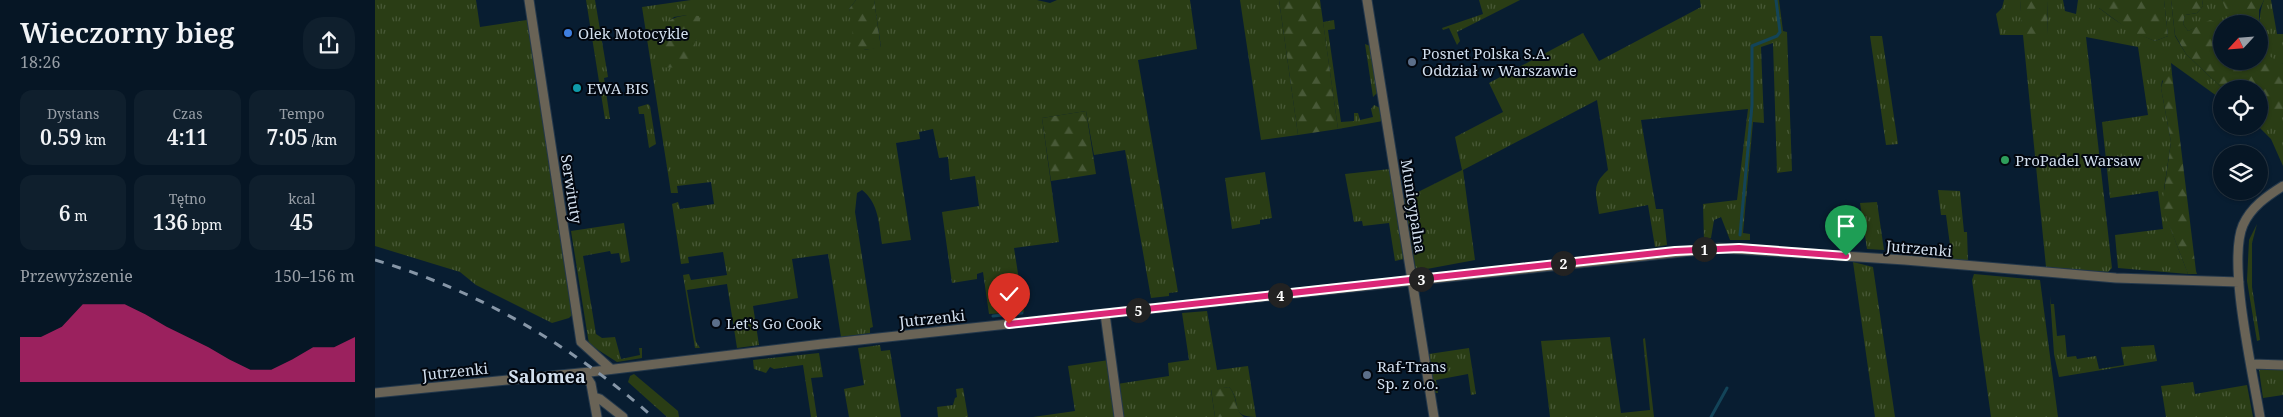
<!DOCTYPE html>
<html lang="pl">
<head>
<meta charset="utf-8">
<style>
	:root { --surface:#061625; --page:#0f1f2d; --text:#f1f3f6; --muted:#989fa7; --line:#273542; --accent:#db2777 }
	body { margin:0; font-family:"Noto Serif",serif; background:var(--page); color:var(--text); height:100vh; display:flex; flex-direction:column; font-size:19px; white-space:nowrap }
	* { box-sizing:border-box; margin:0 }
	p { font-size:16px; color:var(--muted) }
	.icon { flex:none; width:28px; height:28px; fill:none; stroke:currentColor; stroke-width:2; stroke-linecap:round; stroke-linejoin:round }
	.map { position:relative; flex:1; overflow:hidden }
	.drawer { display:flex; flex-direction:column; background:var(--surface); width:375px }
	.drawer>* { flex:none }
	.needle { width:32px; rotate:244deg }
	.controls { position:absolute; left:1838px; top:15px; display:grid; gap:10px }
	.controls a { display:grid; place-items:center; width:55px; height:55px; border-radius:50%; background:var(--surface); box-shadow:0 1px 4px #0004,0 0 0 1px var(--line); font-size:25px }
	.pin { position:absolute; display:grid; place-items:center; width:42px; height:42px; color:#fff; margin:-51px -21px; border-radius:50% 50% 50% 0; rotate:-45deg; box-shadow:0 0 5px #0007 }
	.pin .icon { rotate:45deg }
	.km { position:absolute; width:25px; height:25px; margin:-12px; border-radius:50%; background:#222; color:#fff; font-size:14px; line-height:25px; text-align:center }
	.round { display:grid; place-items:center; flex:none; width:52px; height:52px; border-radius:20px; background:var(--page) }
	.summary { display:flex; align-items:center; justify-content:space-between; height:85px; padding:0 20px }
	h1 { font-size:28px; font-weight:600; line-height:38px }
	.figures { display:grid; grid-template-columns:repeat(3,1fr); gap:8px; height:85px; padding:5px 20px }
	.figures div { display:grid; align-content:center; border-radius:12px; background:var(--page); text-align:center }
	.figures b { font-size:21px; font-weight:600 }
	.figures small { font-size:14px; font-weight:400 }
	.figures p { font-size:14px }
	.chart { height:140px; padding:10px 20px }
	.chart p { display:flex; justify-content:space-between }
	.chart svg { width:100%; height:90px; margin-top:5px; fill:var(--accent); opacity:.7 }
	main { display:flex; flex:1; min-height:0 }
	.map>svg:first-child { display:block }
	.grass { fill:url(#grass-tufts); fill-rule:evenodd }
	.forest { fill:url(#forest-firs) }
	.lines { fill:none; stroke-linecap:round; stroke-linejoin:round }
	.stream { stroke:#134459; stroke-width:3 }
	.minor-casing { stroke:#24384b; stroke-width:11 }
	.minor { stroke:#696356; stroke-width:9 }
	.rail { stroke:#8696a7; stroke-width:3; stroke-dasharray:9 9; stroke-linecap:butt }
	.route-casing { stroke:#fff; stroke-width:10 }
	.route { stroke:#db2777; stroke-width:6 }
	.shop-dot { fill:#3f7fe0; stroke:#02070f; stroke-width:2 }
	.service-dot { fill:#5c6f8a; stroke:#02070f; stroke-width:2 }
	.culture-dot { fill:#0f9aa8; stroke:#02070f; stroke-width:2 }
	.leisure-dot { fill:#2e9e5b; stroke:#02070f; stroke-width:2 }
	.labels { text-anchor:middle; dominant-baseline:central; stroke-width:4; stroke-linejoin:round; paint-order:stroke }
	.poi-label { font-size:15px; fill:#d2dfee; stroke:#02070f; text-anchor:start }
	.street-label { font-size:15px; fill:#d2dfee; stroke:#02070f }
	.quarter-label { font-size:18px; font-weight:bold; fill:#d2dfee; stroke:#02070f }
</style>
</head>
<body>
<main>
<section class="drawer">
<div class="summary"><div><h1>Wieczorny bieg</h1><p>18:26</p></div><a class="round"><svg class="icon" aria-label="share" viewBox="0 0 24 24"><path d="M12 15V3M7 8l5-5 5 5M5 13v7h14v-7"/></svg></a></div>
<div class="figures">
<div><p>Dystans</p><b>0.59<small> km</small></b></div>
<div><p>Czas</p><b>4:11</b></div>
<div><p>Tempo</p><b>7:05<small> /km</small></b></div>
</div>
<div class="figures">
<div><b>6<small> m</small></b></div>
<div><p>Tętno</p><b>136<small> bpm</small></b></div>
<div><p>kcal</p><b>45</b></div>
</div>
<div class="chart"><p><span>Przewyższenie</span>150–156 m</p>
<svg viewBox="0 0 160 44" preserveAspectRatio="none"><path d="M0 44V22L10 22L20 17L30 6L40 6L50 6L60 11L70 17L80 22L90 27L100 33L110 38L120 38L130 33L140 27L150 27L160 22V44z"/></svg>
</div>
</section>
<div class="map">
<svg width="1908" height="417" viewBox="0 0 1908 417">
	<defs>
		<pattern id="grass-tufts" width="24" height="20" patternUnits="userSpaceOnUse" patternTransform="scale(1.25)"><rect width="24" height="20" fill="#2a3d15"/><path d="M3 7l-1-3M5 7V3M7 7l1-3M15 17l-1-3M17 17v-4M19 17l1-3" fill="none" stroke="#485937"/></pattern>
		<pattern id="forest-firs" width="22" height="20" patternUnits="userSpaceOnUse" patternTransform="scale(1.25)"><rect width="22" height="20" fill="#2a3d15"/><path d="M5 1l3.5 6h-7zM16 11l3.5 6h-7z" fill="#485937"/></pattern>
	</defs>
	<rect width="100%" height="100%" fill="#081d31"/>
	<path class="grass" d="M 0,0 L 101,0 L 105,27 L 152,20 L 198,314 L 194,318 L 177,323 L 101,285 L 85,272 L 0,246 Z
		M 211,0 L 220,0 L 233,77 L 229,78 L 235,119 L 230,119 Z
		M 316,0 L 481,0 L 474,9 L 489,50 L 506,47 L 499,0 L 662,0 L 675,3 L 682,0 L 815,0 L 822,49 L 763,60 L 803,292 L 794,293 L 794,296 L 776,298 L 750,150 L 719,155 L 711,111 L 667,118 L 684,242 L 639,248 L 649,312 L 614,314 L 608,272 L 602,274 L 602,279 L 577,283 L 567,212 L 604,206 L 600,176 L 575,180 L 573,157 L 564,158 L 558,129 L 544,132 L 545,139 L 521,143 L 536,240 L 507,244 C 504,225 504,203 487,190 L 482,193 L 480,212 L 498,327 L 495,328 L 495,333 L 466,337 L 453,254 L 417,259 L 423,298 L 378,306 L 384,345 L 362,348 L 352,284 L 312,290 L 321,342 L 325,348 L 320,348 L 308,275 L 314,274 L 316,280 L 352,275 L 348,252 L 313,257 L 314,263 L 306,264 L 297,204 L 303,202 L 305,209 L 339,204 L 336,182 L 302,186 L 303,193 L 296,193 L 267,7 ZM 312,15 L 322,37 L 320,41 L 288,50 L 286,31 L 299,17 Z
		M 865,0 L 904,0 L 923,135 L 886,140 Z
		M 1104,0 L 1145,0 L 1082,32 L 1085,41 L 1082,45 L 1074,28 L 1068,30 L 1067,28 L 1108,14 Z
		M 1325,0 L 1404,0 L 1408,31 L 1412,32 L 1417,171 L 1402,173 L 1398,43 L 1386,47 L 1389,123 L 1378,122 L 1368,233 L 1375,234 L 1375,240 L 1355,240 L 1346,217 L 1339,220 L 1336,238 L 1329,241 L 1328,204 L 1362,200 L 1373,109 L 1266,120 L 1281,209 L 1288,209 L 1292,245 L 1280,247 L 1273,205 L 1224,214 C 1221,193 1216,185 1233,170 L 1222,100 L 1088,170 L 1100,260 L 1041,271 L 1029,199 L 1087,170 L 1080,137 L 1128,112 L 1114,83 L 1208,33 L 1224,61 L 1326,7 Z
		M 1629,0 L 1645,0 L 1648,35 L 1673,34 L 1672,0 L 1688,0 L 1690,11 L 1701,14 L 1703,0 L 1724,0 L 1724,8 C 1742,22 1759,33 1780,41 L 1793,36 L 1789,0 L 1796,0 L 1800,36 L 1811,54 L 1848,89 L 1846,99 L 1796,63 L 1797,74 L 1787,81 L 1786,88 L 1796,142 L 1789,189 L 1795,227 L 1813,274 L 1743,268 L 1740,235 L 1788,229 L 1783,191 L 1735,198 L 1727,122 L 1773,115 L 1763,47 L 1711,37 L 1737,268 L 1733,272 L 1671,267 L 1648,35 L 1625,35 L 1621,14 L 1627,8 Z
		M 1827,0 L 1847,0 L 1867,24 L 1822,27 L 1813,31 L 1808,24 L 1810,15 L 1822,13 L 1828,6 Z
		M 1889,0 L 1896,0 L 1902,34 L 1908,34 L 1908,64 C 1882,60 1881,18 1889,0 Z
		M 959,20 L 960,29 L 953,30 L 966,122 L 979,121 L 979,113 L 983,113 L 985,120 L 998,117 L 996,109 L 999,105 L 1005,108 L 1008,121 L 963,129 L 948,22 Z
		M 1495,36 L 1507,36 L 1523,144 L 1511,145 Z
		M 990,44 L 995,46 L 1003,92 L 998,97 Z
		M 273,104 L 275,106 L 281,144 L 274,148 L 269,114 L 264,114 L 263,107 Z
		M 1884,109 L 1908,109 L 1908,166 L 1896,139 L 1883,126 Z
		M 1015,169 L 1029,259 L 1020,261 L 1014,223 L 988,226 L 987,221 L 979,222 L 970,174 Z
		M 890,172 L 897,218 L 885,220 L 885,224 L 857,229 L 850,178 Z
		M 1563,190 L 1585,191 L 1589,232 L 1592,232 L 1593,261 L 1577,260 L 1571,215 L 1566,215 Z
		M 1502,202 L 1509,250 L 1492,249 L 1485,203 Z
		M 249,223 L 255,261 L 246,263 L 244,253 L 236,254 L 235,251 L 208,256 L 221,334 L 227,338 L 240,337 L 246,359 L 265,355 L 264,348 L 267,348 L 267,358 L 242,362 L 214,344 L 196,231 Z
		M 1882,224 L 1877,243 L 1877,287 L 1885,340 L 1882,341 L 1872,281 L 1874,240 Z
		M 1478,262 L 1498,267 L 1520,417 L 1500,417 Z
		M 1599,274 L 1665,280 L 1683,417 L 1616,417 L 1597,280 Z
		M 1675,296 L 1676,304 L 1679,304 L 1682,336 L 1690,335 L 1692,357 L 1701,356 L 1702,359 L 1721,356 L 1724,369 L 1749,365 L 1746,347 L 1779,345 L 1782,361 L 1684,377 L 1679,354 Z
		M 832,311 L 842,370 L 873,366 L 881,417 C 853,417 868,402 854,387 L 836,390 L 840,417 L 747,417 L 742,384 L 794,376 L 793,363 L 814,360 L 807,313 Z
		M 1235,337 L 1246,413 L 1275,410 L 1268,339 L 1270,338 L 1279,417 L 1175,417 L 1166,341 Z
		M 505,345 L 506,351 L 515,350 L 526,417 L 474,417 L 469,389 L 489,385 L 483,348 Z
		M 1094,348 L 1101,394 L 1096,395 L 1093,374 L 1061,380 L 1063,393 L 1059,393 L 1054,354 Z
		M 444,353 L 448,377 L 436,378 L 442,417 L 436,417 L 428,365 L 399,369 L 395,367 L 391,373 L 379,369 L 378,360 Z
		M 734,360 L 742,417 L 658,417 L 700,411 L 693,366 Z
		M 1888,368 L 1908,368 L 1908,395 L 1888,398 L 1884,370 Z
		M 259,374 L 303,411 L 304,417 L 292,417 L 253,382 L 255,376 Z
		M 1818,382 L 1820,394 L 1872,385 L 1878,417 L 1791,417 L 1786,386 Z
		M 588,388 L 593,417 L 563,417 L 562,407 L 578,405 L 580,398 L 582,397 L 581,389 Z"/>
	<path class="forest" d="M 481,0 L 499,0 L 506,48 L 488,50 L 479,45 L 474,9 Z
		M 904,0 L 945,0 L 963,129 L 923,135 Z
		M 1645,0 L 1672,0 L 1673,35 L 1647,35 Z
		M 1724,0 L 1789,0 L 1793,36 L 1780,41 L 1757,32 L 1724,8 Z
		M 1796,0 L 1827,0 L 1828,6 L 1822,13 L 1810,15 L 1808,24 L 1813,31 L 1835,20 L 1845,24 L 1846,61 L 1884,61 L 1884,28 L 1894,56 L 1908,64 L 1908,109 L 1884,109 L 1884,89 L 1848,89 L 1811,54 L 1800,35 Z
		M 1847,0 L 1889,0 L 1884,10 L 1884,24 C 1864,24 1854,20 1847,0 Z
		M 312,15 L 324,16 L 327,34 L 320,41 C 322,61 306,70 288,67 C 288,40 277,20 312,15 Z
		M 1797,74 L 1821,271 L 1822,274 L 1813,274 L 1789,212 L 1788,198 L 1796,142 L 1786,88 L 1789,77 Z
		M 711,111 L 721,174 L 676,181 L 667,118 Z
		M 854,387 C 863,396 859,410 869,417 L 840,417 L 836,389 Z"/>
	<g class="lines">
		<path class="stream" d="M 1365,235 L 1377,105 L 1377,46 L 1402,36 L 1405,32 L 1401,0
			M 637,314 L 647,313
			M 618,316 L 628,315
			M 1336,417 L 1352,388"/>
		<defs>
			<path id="minor" d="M 154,0 L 206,342 L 236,369
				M 992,0 L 1059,417
				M 730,314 L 744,417
				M 1877,364 L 1908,365
				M 209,373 L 216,384 L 222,417
				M 0,393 L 215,372 L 447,344 L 1344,248 L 1530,260 L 1741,278 L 1864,282
				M 219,397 L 225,399 L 248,417
				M 1885,417 C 1878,373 1852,262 1868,225 C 1876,207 1892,196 1908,186"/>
		</defs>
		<use href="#minor" class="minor-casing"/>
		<use href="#minor" class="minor"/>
		<path class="rail" d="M 0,260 C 104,291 196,345 278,417"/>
	</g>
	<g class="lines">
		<defs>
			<path id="route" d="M 634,324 L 1300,251 L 1364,248 L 1471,256"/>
		</defs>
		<use href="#route" class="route-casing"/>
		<use href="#route" class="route"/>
	</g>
	<circle class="shop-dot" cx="193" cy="33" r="5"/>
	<g class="service-dot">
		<circle cx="1037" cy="62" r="5"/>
		<circle cx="341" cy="323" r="5"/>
		<circle cx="992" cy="375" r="5"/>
	</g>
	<circle class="culture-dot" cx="202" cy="88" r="5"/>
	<circle class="leisure-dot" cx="1630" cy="160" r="5"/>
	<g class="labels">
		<g class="poi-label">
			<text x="203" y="33">Olek Motocykle</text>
			<text x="1047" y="53">Posnet Polska S.A.<tspan x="1047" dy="17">Oddział w Warszawie</tspan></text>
			<text x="212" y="88">EWA BIS</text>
			<text x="1640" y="160">ProPadel Warsaw</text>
			<text x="351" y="323">Let's Go Cook</text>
			<text x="1002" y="366">Raf-Trans<tspan x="1002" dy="17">Sp. z o.o.</tspan></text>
		</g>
		<g class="street-label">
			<text transform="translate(197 189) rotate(81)">Serwituty</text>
			<text transform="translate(1039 206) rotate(81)">Municypalna</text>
			<text transform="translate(1544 248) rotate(5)">Jutrzenki</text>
			<text transform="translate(557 318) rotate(-6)">Jutrzenki</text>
			<text transform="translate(80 371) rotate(-6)">Jutrzenki</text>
		</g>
		<g class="quarter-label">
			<text x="172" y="376">Salomea</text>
		</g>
	</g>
</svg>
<div class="controls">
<a><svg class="needle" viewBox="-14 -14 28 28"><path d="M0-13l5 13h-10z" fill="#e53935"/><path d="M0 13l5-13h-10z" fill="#989fa7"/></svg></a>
<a><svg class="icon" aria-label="locate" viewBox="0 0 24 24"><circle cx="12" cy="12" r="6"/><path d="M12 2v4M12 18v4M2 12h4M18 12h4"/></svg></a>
<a><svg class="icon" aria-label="layers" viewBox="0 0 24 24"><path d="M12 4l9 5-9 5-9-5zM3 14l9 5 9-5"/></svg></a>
</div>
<div class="pin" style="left:1471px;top:256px;background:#1e9e55"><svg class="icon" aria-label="arrive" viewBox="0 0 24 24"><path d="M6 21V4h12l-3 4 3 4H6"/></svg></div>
<div class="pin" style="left:634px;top:324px;background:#d93025"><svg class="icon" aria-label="check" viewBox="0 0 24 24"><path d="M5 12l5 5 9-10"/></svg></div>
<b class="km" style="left:1329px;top:249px">1</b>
<b class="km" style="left:1188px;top:263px">2</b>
<b class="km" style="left:1046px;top:279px">3</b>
<b class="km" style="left:905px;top:295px">4</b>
<b class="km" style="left:763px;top:310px">5</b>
</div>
</main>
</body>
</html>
